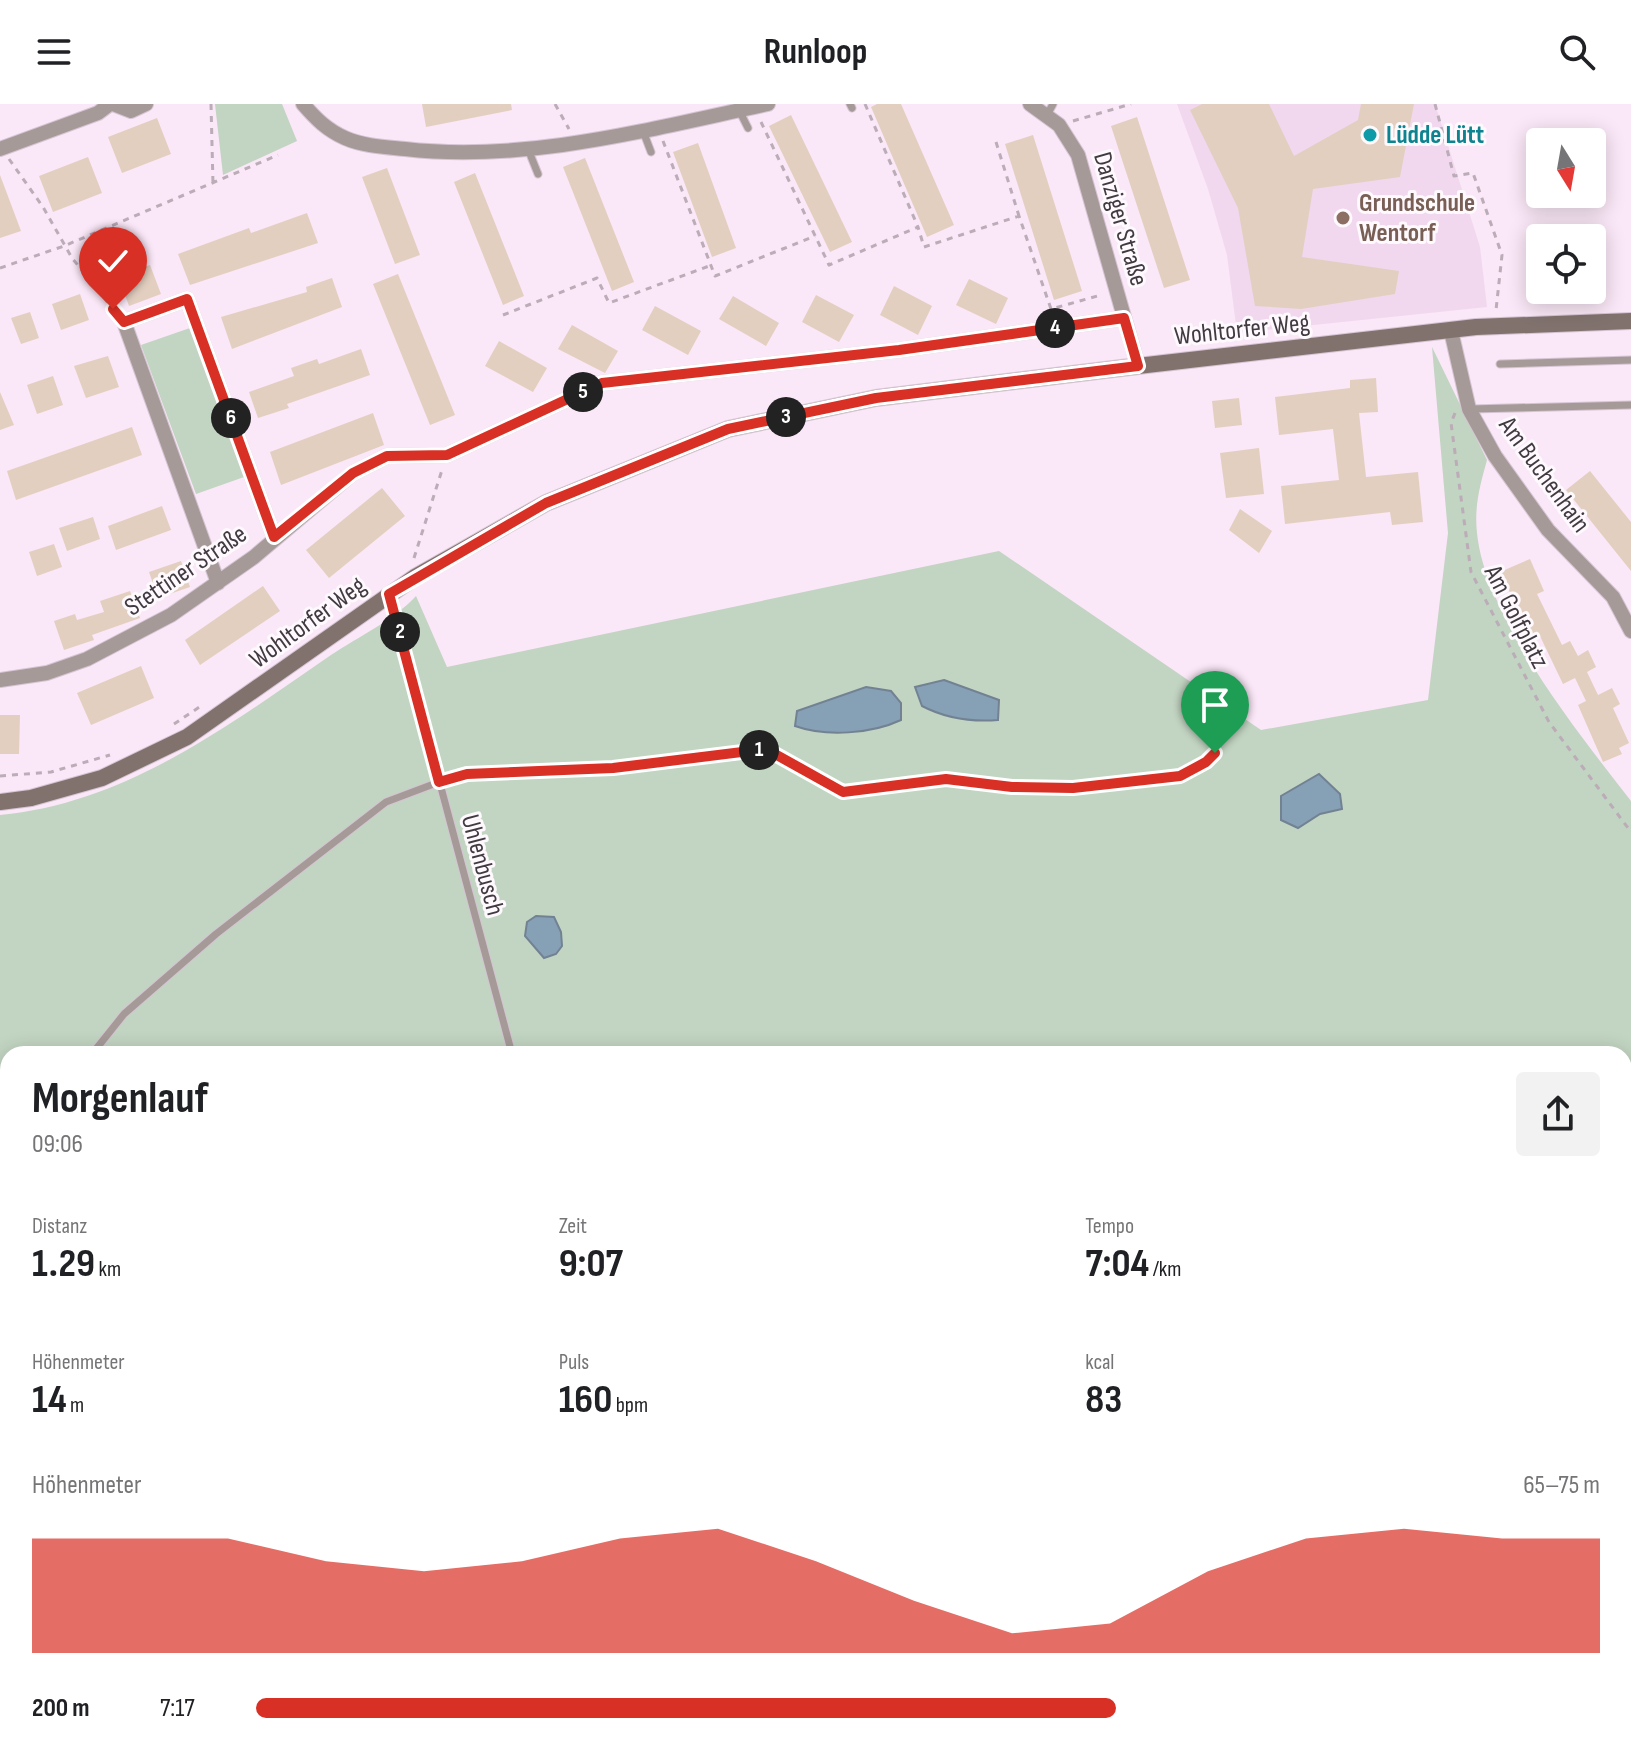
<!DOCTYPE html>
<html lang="de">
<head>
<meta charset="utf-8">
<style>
	:root { --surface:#fff; --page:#f2f2f2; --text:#202124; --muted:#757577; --accent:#d93025 }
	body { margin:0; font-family:"Sofia Sans Condensed",sans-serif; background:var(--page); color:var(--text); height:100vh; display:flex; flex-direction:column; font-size:30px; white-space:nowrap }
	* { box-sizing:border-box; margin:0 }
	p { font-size:26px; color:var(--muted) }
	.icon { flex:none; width:44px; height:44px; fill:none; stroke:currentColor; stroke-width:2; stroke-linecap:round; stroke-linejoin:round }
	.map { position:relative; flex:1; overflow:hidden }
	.drawer { position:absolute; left:0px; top:942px; width:1632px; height:708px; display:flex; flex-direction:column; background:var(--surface); border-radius:24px 24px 0 0; box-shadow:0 4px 20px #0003 }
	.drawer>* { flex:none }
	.needle { width:52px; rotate:169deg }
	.controls { position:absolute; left:1526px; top:24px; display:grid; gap:16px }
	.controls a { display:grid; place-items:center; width:80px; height:80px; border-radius:8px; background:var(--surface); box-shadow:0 4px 20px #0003; font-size:40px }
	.pin { position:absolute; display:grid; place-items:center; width:68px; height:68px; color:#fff; margin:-82px -34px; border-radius:50% 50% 50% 0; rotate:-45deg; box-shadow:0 0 8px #0007 }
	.pin .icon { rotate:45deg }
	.km { position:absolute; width:40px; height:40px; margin:-20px; border-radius:50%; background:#222; color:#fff; font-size:22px; line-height:40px; text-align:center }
	.round { display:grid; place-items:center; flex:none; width:84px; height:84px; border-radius:8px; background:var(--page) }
	.overview { display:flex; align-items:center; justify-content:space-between; height:136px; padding:0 32px }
	h1 { font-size:44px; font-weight:700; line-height:60px }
	.figures { display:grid; grid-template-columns:repeat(3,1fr); gap:12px; height:136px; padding:8px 32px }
	.figures div { display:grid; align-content:center }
	.figures b { font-size:40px; font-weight:700 }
	.figures small { font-size:22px; font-weight:400 }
	.figures p { font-size:22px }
	.chart { height:224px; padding:16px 32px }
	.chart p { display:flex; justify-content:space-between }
	.chart svg { width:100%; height:144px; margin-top:8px; fill:var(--accent); opacity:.7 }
	ul { padding:0 32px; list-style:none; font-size:26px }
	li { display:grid; grid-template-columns:128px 96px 1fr; align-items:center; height:60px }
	li i { height:20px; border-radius:10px; background:var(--accent) }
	header { display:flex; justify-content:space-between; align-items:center; height:104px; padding:0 32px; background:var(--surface); font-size:36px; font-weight:700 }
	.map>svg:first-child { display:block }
	.built { fill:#f1d8ee }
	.green { fill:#c2d4c2 }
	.water { fill:#86a1b6; stroke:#728293; stroke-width:2 }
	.building { fill:#e3cfc0 }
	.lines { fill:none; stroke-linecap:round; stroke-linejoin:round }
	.service-casing { stroke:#d5c4d3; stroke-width:9 }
	.minor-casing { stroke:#d5c4d3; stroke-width:16 }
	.secondary-casing { stroke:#d5c4d3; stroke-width:18 }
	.path { stroke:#bbacb8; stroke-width:3; stroke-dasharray:6 6; stroke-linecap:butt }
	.service { stroke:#a59a97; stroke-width:7 }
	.minor { stroke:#a59a97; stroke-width:14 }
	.secondary { stroke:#81726e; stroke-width:16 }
	.route-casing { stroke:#fff; stroke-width:16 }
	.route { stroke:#d93025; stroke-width:10 }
	.culture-dot { fill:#0f9aa8; stroke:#fdf9fd; stroke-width:3 }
	.education-dot { fill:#8d6e63; stroke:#fdf9fd; stroke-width:3 }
	.labels { text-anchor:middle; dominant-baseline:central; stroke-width:6; stroke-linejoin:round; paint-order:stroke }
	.culture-label { font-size:26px; font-weight:bold; fill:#0d838f; stroke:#fdf9fd; text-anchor:start }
	.education-label { font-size:26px; font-weight:bold; fill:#785e54; stroke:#fdf9fd; text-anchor:start }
	.street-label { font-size:26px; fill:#423a41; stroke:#fdf9fd }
</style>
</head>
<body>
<header><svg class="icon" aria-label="menu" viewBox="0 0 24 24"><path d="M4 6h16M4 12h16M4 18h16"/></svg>Runloop<svg class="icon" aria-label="search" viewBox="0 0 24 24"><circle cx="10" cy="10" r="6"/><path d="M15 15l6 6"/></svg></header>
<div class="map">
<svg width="1631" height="1650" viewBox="0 0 1631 1650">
	<rect width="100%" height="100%" fill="#fae7f7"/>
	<path class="built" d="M 1177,0 L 1435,0 L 1480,143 L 1487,203 L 1237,229 L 1227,151 L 1208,85 Z"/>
	<path class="green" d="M 215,0 L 282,0 L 297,37 L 223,71 Z
		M 190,224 L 244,373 L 196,390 L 141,241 Z
		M 1432,243 L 1487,356 C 1480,381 1474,403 1477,429 C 1485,513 1579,630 1631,697 L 1631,1650 L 679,1650 L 686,1642 L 1624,1642 L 1624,950 L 8,950 L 8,1642 L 249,1642 L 251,1650 L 0,1650 L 0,711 C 127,699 229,621 331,551 C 358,533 394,516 416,492 L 447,563 L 999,447 L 1261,626 L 1428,596 L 1448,429 Z"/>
	<path class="water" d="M 944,576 L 999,596 L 998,616 C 972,618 945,614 922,602 L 915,583 Z
		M 866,583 L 891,587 L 901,599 L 901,616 C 871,630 826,633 795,622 L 797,607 Z
		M 1319,670 L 1340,690 L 1342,705 L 1320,710 L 1298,724 L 1281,716 L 1281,692 Z
		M 536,812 L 554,813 L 561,828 L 562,842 L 556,850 L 544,854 L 525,832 L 527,818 Z"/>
	<path class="building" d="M 422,0 L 511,0 L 512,6 L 426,23 Z
		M 877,0 L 901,0 L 954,121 L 927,133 L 871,3 Z
		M 1202,0 L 1269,0 L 1294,52 L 1358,16 L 1361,0 L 1414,0 L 1400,73 L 1313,85 L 1302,153 L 1399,167 L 1395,190 L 1301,205 L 1255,202 L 1238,104 L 1190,6 Z
		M 791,11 L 852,138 L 830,148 L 769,22 Z
		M 1137,13 L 1190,176 L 1164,184 L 1111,22 Z
		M 157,14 L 171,50 L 122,69 L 108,33 Z
		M 1033,31 L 1082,187 L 1054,196 L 1005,40 Z
		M 698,39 L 736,144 L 712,153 L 673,48 Z
		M 88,53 L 102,89 L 53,108 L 39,72 Z
		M 585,54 L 634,178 L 612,187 L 563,63 Z
		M 387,64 L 420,151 L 395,160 L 362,73 Z
		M 475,69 L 524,192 L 503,201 L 454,78 Z
		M 0,71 L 21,127 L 0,134 Z
		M 307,109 L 318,139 L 190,181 L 178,150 L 249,124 L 251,129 Z
		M 150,161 L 161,190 L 129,202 L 118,172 Z
		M 398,170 L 455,311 L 430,321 L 373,180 Z
		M 332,174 L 342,203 L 232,245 L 221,213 L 307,188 L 306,183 Z
		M 969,175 L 1008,194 L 996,220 L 956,201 Z
		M 894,182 L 932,202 L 918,231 L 880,211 Z
		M 80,190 L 89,216 L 61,226 L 52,200 Z
		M 816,191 L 854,211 L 839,238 L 802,218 Z
		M 733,192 L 779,219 L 766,242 L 719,215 Z
		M 655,202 L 701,227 L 688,251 L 642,226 Z
		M 30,208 L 39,234 L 21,240 L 11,214 Z
		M 572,221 L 618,247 L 605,269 L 558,245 Z
		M 499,237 L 547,264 L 533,288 L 485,262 Z
		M 361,245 L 370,271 L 287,300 L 289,304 L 258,314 L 249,288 L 294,272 L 291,264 L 317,255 L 319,260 Z
		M 108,252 L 119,283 L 86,294 L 74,262 Z
		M 53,272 L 63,301 L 37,310 L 27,281 Z
		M 1376,274 L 1378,308 L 1359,309 L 1366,373 L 1418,368 L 1423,418 L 1392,421 L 1390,408 L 1285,420 L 1281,382 L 1339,376 L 1333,325 L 1279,331 L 1275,293 L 1350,284 L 1350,276 Z
		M 0,288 L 14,321 L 0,326 Z
		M 1239,294 L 1242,321 L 1215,324 L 1212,297 Z
		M 373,309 L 384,341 L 281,381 L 270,348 Z
		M 132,323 L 142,351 L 16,396 L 7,367 Z
		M 1259,344 L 1264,390 L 1226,394 L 1220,349 Z
		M 1590,367 L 1631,418 L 1631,467 L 1566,386 Z
		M 382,384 L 405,412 L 329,474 L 306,446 Z
		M 162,402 L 171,426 L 116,446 L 108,422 Z
		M 1240,405 L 1272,427 L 1259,449 L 1229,426 Z
		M 93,413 L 100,435 L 67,447 L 59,424 Z
		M 54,440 L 62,463 L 37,472 L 29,448 Z
		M 1530,455 L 1544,487 L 1537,490 L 1562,541 L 1570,537 L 1578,552 L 1588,546 L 1596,563 L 1587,568 L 1598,591 L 1612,584 L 1620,600 L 1613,604 L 1629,639 L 1619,644 L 1622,650 L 1603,658 L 1578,601 L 1586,597 L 1575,574 L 1563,580 L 1539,530 L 1532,534 L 1500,468 Z
		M 181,457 L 190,483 L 158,494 L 149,468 Z
		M 263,482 L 280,507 L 200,561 L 185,536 Z
		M 130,487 L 140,514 L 92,531 L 94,536 L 64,546 L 54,517 L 75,510 L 77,516 L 104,508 L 100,497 Z
		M 141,562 L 154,594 L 91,621 L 77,589 Z
		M 0,611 L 20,611 L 19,650 L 0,650 Z"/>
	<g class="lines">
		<defs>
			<path id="service" d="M 850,0 L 852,4
				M 739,6 L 748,24
				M 1047,11 L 1053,0
				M 643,27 L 651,48
				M 528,45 L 538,70
				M 1500,260 L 1631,256
				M 1471,305 L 1631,301
				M 390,492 L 512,950
				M 92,950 L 124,910 L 216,830 L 386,698 L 439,678 L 467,670 L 613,664 L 766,645 L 794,658 L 831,684 L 855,689 L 946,675 L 1012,683 L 1073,684 L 1154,677 L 1180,672 L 1206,658 L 1215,649 L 1235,600
				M 0,1005 L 8,1004
				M 668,1650 L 674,1642"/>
			<path id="minor" d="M 113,0 L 131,7 L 146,0
				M 303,0 C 316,15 327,26 345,34 C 363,42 385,43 405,45 C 526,59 650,25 768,0
				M 1030,0 L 1059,21 L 1078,51 L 1138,262
				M 0,45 L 98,9 L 110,0
				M 1451,227 L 1469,305 L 1495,352 L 1548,426 L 1613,493 L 1631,527
				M 218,479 L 124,218 L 187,195 L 274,433
				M 0,576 L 47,569 L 87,555 L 171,511 L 254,453 L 353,369 L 387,352 L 447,351 L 602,279 L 899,246 L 1124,214"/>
			<path id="secondary" d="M 0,698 L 31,694 L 102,674 L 187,633 L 415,473 L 546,399 L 728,325 L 876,294 L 1138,262 L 1476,223 L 1631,217"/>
		</defs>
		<use href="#service" class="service-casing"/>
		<use href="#minor" class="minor-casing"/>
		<use href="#secondary" class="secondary-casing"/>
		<path class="path" d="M 211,0 L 213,80
			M 555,0 L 569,25
			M 865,0 L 918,123
			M 1435,0 L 1454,72 L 1473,69 L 1502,151 L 1496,206
			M 1073,17 L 1131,0
			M 761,18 L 829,161 L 918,123 L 924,143 L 1019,112 L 1051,205 L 1101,191
			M 663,37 L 715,172 L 815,132
			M 996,38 L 1019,112
			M 9,55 L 43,103 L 72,154 L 114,206
			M 0,164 L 64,142 L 278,51
			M 503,211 L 597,174 L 609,199 L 709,162
			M 1455,309 L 1451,319 L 1471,468 L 1549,618 L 1631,728
			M 414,454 L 442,366
			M 174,620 L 201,602
			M 0,672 L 51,668 L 110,651"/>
		<use href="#service" class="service"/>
		<use href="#minor" class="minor"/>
		<use href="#secondary" class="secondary"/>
	</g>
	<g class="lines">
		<defs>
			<path id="route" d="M 113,205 L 124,218 L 187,195 L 274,433 L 353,369 L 387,352 L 447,351 L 602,279 L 899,246 L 1124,214 L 1138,262 L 876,294 L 728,325 L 546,399 L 389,490 L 439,678 L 467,670 L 613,664 L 766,645 L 843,688 L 946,675 L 1012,683 L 1073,684 L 1180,672 L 1206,658 L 1215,649"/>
		</defs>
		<use href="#route" class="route-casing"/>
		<use href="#route" class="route"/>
	</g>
	<circle class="culture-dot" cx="1370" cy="31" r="8"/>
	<circle class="education-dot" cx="1343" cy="114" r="8"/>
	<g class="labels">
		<g class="culture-label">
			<text x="1386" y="31">Lüdde Lütt</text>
		</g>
		<g class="education-label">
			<text x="1359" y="99">Grundschule<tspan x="1359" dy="30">Wentorf</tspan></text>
		</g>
		<g class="street-label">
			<text transform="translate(1120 115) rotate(74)">Danziger Straße</text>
			<text transform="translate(1242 226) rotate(-6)">Wohltorfer Weg</text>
			<text transform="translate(1544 371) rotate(54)">Am Buchenhain</text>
			<text transform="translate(186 467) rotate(-34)">Stettiner Straße</text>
			<text transform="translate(1516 513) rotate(63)">Am Golfplatz</text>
			<text transform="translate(308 519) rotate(-36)">Wohltorfer Weg</text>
			<text transform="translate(482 761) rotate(75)">Uhlenbusch</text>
		</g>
	</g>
</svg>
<div class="controls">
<a><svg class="needle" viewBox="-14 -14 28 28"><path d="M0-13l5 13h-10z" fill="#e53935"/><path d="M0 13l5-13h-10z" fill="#757577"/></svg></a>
<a><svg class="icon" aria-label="locate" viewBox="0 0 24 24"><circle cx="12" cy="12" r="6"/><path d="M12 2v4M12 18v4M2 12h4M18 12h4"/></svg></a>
</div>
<div class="pin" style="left:1215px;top:649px;background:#1e9e55"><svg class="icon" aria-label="arrive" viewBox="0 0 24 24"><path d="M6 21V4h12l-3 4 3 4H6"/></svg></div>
<div class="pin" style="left:113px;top:205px;background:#d93025"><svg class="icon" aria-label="check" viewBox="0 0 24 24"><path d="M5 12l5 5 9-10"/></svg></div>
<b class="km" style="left:759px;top:646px">1</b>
<b class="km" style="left:400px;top:528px">2</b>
<b class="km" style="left:786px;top:313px">3</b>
<b class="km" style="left:1055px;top:224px">4</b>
<b class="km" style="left:583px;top:288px">5</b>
<b class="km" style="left:231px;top:314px">6</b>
<section class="drawer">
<div class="overview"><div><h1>Morgenlauf</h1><p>09:06</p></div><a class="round"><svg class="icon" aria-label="share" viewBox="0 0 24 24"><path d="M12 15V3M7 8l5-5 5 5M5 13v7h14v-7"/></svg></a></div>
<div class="figures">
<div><p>Distanz</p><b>1.29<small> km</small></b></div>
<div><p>Zeit</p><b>9:07</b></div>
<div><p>Tempo</p><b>7:04<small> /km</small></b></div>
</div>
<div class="figures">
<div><p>Höhenmeter</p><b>14<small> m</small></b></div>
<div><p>Puls</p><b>160<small> bpm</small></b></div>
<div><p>kcal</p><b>83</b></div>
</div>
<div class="chart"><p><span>Höhenmeter</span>65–75 m</p>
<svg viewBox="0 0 160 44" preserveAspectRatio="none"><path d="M0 44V9L10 9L20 9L30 16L40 19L50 16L60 9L70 6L80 16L90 28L100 38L110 35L120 19L130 9L140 6L150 9L160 9V44z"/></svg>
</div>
<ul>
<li><b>200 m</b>7:17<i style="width:64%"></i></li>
</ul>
</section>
</div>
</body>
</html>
